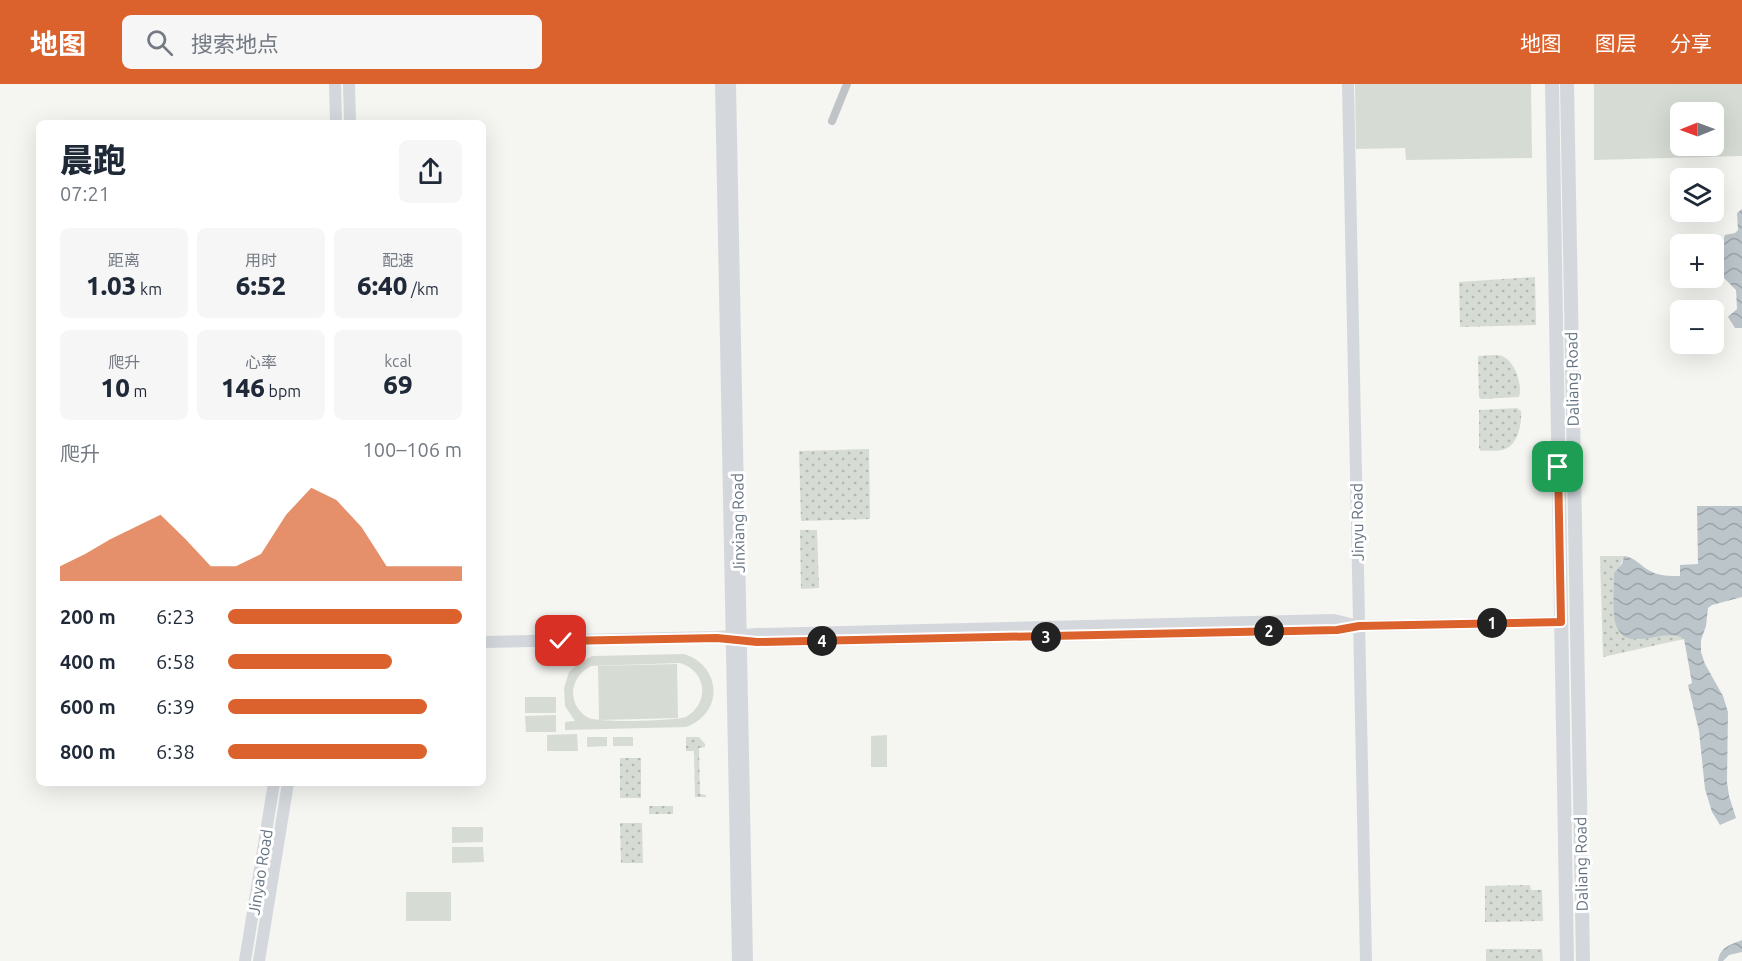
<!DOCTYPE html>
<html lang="zh">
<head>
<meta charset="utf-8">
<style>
	:root { --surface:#fff; --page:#f6f6f7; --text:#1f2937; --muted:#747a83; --accent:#db622c }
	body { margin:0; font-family:Ubuntu,"Noto Sans SC",sans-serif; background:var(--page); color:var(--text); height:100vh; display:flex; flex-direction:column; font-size:22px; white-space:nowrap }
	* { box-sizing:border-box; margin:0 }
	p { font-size:20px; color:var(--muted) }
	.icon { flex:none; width:33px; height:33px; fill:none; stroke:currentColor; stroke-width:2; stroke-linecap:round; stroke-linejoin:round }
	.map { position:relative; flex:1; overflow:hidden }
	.side { position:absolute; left:36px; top:36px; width:450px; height:666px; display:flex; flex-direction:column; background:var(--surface); border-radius:9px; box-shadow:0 6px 24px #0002 }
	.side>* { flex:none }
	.needle { width:39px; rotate:269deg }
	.tools { position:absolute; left:1670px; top:18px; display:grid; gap:12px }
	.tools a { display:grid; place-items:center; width:54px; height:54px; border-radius:9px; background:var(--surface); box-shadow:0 6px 24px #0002; font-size:30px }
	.pin { position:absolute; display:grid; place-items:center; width:51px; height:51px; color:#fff; margin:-26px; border-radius:12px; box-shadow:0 3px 9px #0006 }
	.km { position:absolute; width:30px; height:30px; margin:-15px; border-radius:50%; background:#222; color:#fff; font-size:16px; line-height:30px; text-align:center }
	.round { display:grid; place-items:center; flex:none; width:63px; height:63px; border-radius:9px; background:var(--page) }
	.headline { display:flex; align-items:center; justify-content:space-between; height:102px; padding:0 24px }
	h1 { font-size:33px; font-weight:800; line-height:45px }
	.figures { display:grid; grid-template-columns:repeat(3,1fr); gap:9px; height:102px; padding:6px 24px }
	.figures div { display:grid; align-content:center; border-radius:9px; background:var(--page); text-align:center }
	.figures b { font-size:26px; font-weight:800 }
	.figures small { font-size:16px; font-weight:400 }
	.figures p { font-size:16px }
	.chart { height:168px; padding:12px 24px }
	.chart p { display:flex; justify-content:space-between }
	.chart svg { width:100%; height:108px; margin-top:6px; fill:var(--accent); opacity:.7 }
	ul { padding:0 24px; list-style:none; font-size:20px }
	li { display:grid; grid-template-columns:96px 72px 1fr; align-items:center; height:45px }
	li i { height:15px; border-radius:8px; background:var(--accent) }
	header { display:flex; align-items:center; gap:36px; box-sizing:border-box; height:84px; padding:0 30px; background:var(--accent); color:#fff }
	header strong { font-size:28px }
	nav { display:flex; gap:33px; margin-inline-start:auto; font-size:21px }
	.search { width:420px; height:54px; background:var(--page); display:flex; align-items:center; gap:15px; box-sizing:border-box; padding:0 21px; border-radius:9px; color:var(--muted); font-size:22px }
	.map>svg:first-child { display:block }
	.grass { fill:url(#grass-dots) }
	.green { fill:#d6dcd3; fill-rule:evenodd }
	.water { fill:url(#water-waves) }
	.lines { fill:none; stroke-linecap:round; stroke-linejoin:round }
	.street { stroke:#c0c4c7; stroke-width:8 }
	.secondary { stroke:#d4d8dc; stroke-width:12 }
	.primary { stroke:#d4d8dc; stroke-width:14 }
	.route-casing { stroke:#fff; stroke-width:12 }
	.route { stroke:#db622c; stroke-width:8 }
	.labels { text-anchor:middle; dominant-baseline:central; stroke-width:6; stroke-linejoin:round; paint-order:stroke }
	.street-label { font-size:16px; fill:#657381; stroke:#fff }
</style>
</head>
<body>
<header>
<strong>地图</strong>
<div class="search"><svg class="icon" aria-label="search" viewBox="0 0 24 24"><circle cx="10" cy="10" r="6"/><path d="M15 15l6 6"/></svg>搜索地点</div>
<nav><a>地图</a><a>图层</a><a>分享</a></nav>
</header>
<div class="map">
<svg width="1742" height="877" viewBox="0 0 1742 877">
	<defs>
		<pattern id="grass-dots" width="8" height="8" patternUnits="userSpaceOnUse" patternTransform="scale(1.5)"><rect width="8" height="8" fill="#d6dcd3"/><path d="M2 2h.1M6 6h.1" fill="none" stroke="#b1b7b1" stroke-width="1.8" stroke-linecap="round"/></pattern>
		<pattern id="water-waves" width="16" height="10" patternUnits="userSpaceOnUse" patternTransform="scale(1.5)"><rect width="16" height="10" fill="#bcc5ca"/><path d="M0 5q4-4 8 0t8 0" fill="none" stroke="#9ca4a9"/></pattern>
	</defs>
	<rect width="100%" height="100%" fill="#f5f5f2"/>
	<path class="grass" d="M 1535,193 L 1536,241 L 1460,243 L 1459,198 Z
		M 1478,272 C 1485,272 1496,270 1502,272 C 1515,277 1523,301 1519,313 L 1481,315 L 1479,313 Z
		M 1517,324 L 1521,327 C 1522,339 1518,361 1505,365 C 1498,368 1488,366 1481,367 L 1479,364 L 1479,326 Z
		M 869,365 L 870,435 L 801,437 L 799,367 Z
		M 800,446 L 817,446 L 819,504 L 801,505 Z
		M 1600,472 L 1624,472 L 1619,485 L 1637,556 C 1651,554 1672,546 1684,555 L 1603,573 Z
		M 686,653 L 699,653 L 705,660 L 705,663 L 699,664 L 700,710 L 706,711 L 706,713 L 695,713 L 694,667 L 686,667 Z
		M 620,674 L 641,674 L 641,714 L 620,714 Z
		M 649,722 L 673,722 L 673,730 L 649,730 Z
		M 620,739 L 642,739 L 643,779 L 621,779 Z
		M 1530,801 L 1531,806 L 1542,806 L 1543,837 L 1485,838 L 1485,802 Z
		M 1486,865 L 1542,865 L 1543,877 L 1486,877 Z"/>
	<path class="green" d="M 1355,0 L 1531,0 L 1532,74 L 1406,76 L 1405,64 L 1356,65 Z
		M 1594,0 L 1742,0 L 1742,72 L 1594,76 ZM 1680,28 L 1713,28 L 1713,62 L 1680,62 Z
		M 684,570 C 722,582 724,629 686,643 L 565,646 L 565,638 L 575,637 L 565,622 L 564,604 L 569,588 L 579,579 L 592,572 ZM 680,579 C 707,587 710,619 686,633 C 674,637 599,639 589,634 C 579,629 573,619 573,608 C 574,596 581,587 591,582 Z
		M 677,580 L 678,634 L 599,636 L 598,582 Z
		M 525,613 L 556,613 L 556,629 L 525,629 Z
		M 556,631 L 556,648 L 526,648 L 525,632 Z
		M 577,650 L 578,667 L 547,667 L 547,651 Z
		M 887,651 L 887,683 L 871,683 L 871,652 Z
		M 587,653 L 607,653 L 607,662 L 587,663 Z
		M 613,653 L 633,653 L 633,662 L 613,662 Z
		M 452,743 L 483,743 L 483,758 L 452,759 Z
		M 452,763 L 483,763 L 484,778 L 452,779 Z
		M 406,808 L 451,808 L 451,837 L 406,837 Z"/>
	<path class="water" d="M 1742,125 L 1742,244 L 1735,244 L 1728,233 L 1737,225 L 1736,206 L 1723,193 L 1724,154 L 1725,151 L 1735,149 L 1738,146 L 1737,129 Z
		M 1697,422 L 1742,422 L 1742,513 L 1712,521 L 1708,524 L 1706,542 L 1701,556 L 1701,568 L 1705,580 L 1723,612 L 1728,628 L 1727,698 L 1729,712 L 1736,734 L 1720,741 L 1712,728 L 1705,705 L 1699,647 L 1688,601 L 1692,599 L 1684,555 C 1665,541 1627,572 1616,541 C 1612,531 1614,502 1614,489 L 1622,480 L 1624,472 C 1634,473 1641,482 1650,487 C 1659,492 1670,492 1680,492 L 1680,481 L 1698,480 Z
		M 1742,856 L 1742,868 L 1729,871 L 1723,877 L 1718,877 C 1720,863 1730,861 1742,856 Z"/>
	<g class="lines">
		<path class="street" d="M 832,37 L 847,0"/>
		<path class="secondary" d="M 335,0 L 336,39
			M 349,0 L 350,39
			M 721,0 L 738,877
			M 730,0 L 747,877
			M 1348,0 L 1366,877
			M 741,556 L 757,558 L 1337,546 L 1359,542 L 1561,538
			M 483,558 L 717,553 L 757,550 L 1334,536 L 1359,542
			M 245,877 L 274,699
			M 259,877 L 288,699"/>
		<path class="primary" d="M 1552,0 L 1567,877
			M 1567,0 L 1583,877"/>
	</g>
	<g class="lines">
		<defs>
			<path id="route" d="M 561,557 L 717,554 L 757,558 L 1337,546 L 1359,542 L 1561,538 L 1558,383"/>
		</defs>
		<use href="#route" class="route-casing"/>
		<use href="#route" class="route"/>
	</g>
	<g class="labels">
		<g class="street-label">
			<text transform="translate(1572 295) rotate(-91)">Daliang Road</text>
			<text transform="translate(1357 438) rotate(-91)">Jinyu Road</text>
			<text transform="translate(738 439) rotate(-91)">Jinxiang Road</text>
			<text transform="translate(1581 780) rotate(-91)">Daliang Road</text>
			<text transform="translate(260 788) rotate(-81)">Jinyao Road</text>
		</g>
	</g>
</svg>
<div class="tools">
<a><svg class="needle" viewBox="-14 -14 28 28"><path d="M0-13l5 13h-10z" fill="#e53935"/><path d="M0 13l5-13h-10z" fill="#747a83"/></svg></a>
<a><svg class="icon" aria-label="layers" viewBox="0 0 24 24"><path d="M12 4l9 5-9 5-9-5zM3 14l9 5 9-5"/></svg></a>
<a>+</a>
<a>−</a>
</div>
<div class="pin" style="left:1558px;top:383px;background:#1e9e55"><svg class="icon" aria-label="arrive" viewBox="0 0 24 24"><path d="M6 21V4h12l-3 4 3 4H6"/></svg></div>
<div class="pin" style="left:561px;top:557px;background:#d93025"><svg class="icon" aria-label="check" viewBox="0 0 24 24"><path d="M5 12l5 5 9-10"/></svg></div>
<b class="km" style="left:1492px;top:539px">1</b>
<b class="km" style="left:1269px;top:547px">2</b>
<b class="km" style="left:1046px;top:553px">3</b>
<b class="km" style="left:822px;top:557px">4</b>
<section class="side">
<div class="headline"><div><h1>晨跑</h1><p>07:21</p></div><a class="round"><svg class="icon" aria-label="share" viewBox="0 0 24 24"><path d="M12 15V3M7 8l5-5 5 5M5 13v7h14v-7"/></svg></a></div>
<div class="figures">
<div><p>距离</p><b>1.03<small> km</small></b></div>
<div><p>用时</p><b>6:52</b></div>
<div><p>配速</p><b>6:40<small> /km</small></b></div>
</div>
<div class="figures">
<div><p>爬升</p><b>10<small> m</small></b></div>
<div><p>心率</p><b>146<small> bpm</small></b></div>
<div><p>kcal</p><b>69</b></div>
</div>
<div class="chart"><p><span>爬升</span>100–106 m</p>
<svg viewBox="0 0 160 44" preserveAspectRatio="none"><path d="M0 44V38L10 33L20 27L30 22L40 17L50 27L60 38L70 38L80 33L90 17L100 6L110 11L120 22L130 38L140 38L150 38L160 38V44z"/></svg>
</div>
<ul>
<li><b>200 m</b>6:23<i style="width:100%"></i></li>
<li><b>400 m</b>6:58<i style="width:70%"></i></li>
<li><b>600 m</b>6:39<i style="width:85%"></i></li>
<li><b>800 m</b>6:38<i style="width:85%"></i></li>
</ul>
</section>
</div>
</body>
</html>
